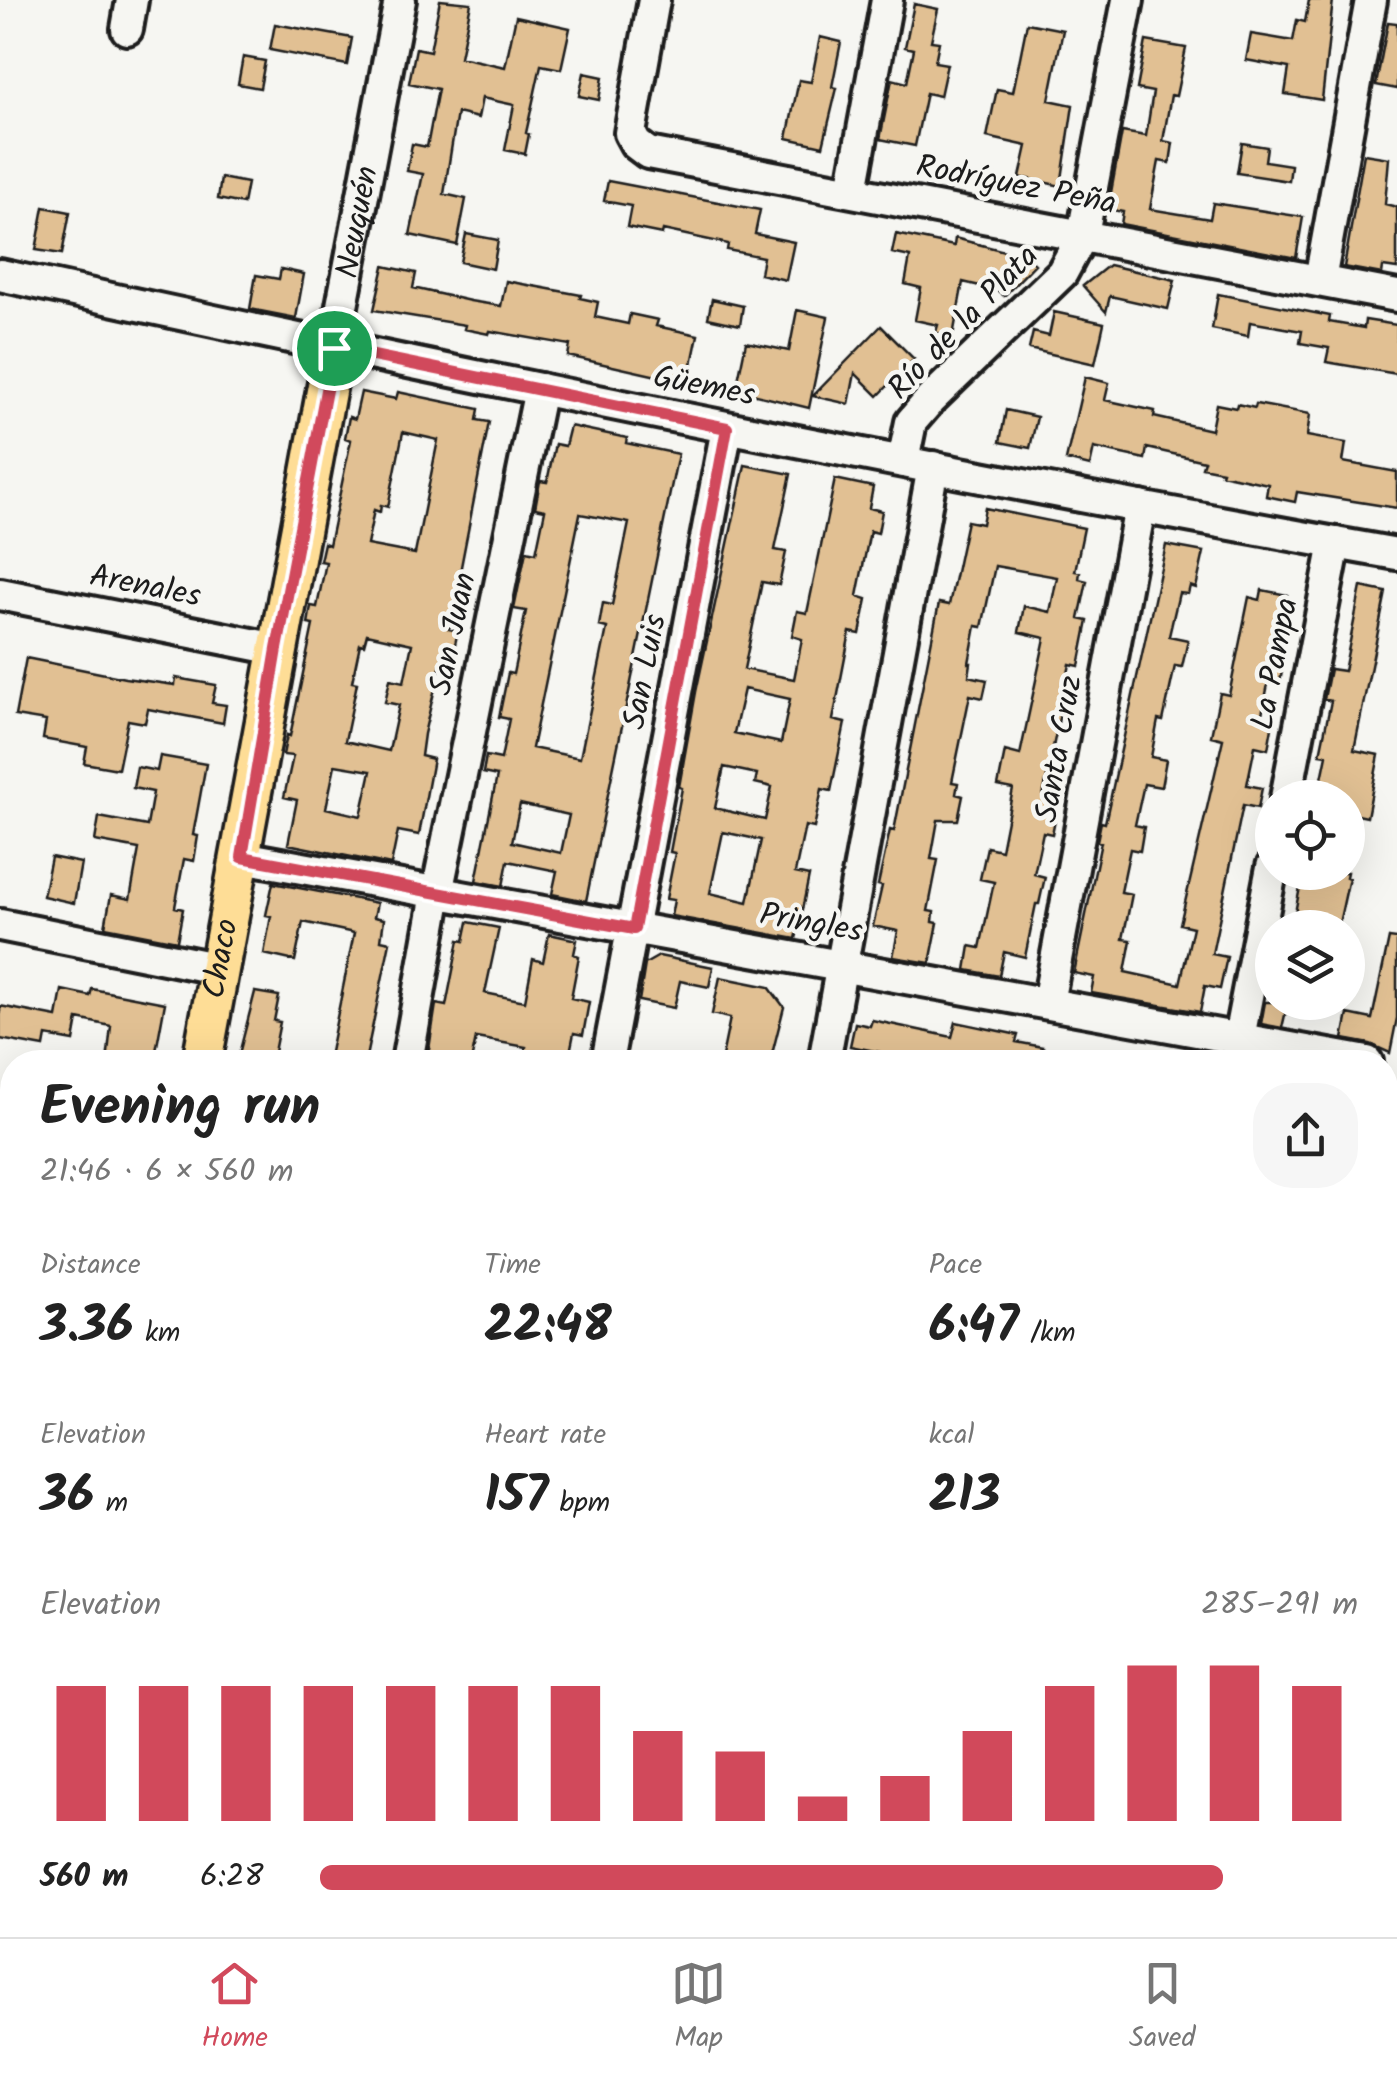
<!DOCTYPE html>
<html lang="en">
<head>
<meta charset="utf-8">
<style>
	:root { --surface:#fff; --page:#f6f6f6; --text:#222; --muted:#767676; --line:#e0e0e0; --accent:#d1495b }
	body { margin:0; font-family:Kalam,sans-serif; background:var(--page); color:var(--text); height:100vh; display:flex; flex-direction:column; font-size:38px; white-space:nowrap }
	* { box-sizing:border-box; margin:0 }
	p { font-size:32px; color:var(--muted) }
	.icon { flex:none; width:55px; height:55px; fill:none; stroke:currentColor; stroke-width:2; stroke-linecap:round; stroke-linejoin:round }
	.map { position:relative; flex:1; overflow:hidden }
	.side { position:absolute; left:0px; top:1050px; width:1398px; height:888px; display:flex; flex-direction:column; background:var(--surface); border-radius:40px 40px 0 0; box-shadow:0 10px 40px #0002 }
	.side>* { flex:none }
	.tools { position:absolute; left:1255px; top:780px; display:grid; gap:20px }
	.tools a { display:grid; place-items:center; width:110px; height:110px; border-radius:50%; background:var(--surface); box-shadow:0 10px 40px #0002; font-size:50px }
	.pin { position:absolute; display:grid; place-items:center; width:85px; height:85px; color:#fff; margin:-42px; border:5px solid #fff; border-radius:50%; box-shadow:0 2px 10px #0007 }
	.round { display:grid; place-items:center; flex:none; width:105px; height:105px; border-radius:40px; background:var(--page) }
	.overview { display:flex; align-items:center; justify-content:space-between; height:170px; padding:0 40px }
	h1 { font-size:55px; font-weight:600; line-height:75px }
	.stats { display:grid; grid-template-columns:repeat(3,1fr); gap:15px; height:170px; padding:10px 40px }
	.stats div { display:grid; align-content:center }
	.stats b { font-size:50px; font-weight:600 }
	.stats small { font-size:28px; font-weight:400 }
	.stats p { font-size:28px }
	.chart { height:280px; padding:20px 40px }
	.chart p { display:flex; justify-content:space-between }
	.chart svg { width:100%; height:180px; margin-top:10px; stroke:var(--accent); stroke-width:6 }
	ul { padding:0 40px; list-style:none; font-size:32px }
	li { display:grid; grid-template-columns:160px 120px 1fr; align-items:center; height:75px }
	li i { height:25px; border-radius:12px; background:var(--accent) }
	.tab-bar { display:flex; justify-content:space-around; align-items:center; height:140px; border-top:2px solid var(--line); background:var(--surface); font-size:28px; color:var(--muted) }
	.tab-bar a { display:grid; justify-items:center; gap:5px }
	.tab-bar .selected { color:var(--accent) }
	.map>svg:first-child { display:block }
	.building { fill:#e1c093; stroke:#1c1c1c; stroke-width:2.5; fill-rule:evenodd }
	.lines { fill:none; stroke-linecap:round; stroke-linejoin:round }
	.minor-casing { stroke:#1c1c1c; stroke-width:38 }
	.major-casing { stroke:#1c1c1c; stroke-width:45 }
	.minor { stroke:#f6f6f2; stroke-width:30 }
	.major { stroke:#fedd96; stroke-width:38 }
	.route-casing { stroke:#fff; stroke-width:20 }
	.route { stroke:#d1495b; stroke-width:12 }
	.labels { text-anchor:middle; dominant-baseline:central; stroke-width:9; stroke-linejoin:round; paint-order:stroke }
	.street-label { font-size:32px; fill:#1c1c1c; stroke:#f6f6f2 }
</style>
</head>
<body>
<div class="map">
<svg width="1397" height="1937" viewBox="0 0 1397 1937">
	<rect width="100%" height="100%" fill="#f6f6f2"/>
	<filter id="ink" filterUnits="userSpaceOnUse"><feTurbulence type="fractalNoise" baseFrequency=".01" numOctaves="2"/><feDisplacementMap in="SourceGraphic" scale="20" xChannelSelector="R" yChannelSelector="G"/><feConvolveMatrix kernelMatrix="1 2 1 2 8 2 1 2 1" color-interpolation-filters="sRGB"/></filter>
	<g filter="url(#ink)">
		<path class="building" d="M 440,0 L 471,3 L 460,57 L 505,67 L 516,16 L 570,28 L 561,69 L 541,65 L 526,133 L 529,134 L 525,154 L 505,150 L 514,105 L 482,98 L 478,118 L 457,113 L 444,194 L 466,199 L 457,245 L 410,235 L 423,174 L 407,171 L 412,144 L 427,147 L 438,89 L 409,83 L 416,48 L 430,51 Z
			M 1309,0 L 1333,0 L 1322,100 L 1285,94 L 1289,68 L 1246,60 L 1251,34 L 1293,41 L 1297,20 L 1305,22 Z
			M 914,4 L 938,9 L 931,41 L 939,42 L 935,62 L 947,64 L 940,96 L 926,93 L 915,146 L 880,139 L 892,79 L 907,83 L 914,49 L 905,47 Z
			M 1388,22 L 1397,23 L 1397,89 L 1376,85 Z
			M 1027,23 L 1063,30 L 1049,100 L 1073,105 L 1061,186 L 1020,177 L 1027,146 L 987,137 L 997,89 L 1013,92 Z
			M 275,24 L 352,38 L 347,65 L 270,50 Z
			M 820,37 L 841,42 L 832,87 L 837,88 L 823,146 L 787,138 L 799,80 L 811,82 Z
			M 1146,41 L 1186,48 L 1176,96 L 1171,95 L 1163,141 L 1173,143 L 1170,163 L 1159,161 L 1150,209 L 1210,219 L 1213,203 L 1303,217 L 1296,258 L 1121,224 L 1123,212 L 1108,209 L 1122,132 L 1146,136 L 1153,92 L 1137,89 Z
			M 243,57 L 265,61 L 260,88 L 238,84 Z
			M 584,73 L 603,77 L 599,100 L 579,96 Z
			M 1242,143 L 1267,147 L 1265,161 L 1291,165 L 1289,181 L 1237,173 Z
			M 1364,154 L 1389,158 L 1385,204 L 1397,207 L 1397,269 L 1383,267 L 1382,274 L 1344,267 Z
			M 221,178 L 247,183 L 243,204 L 218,199 Z
			M 608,181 L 760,210 L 755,234 L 794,242 L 786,280 L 760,274 L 763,257 L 727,250 L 728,244 L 663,230 L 662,234 L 627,227 L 631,206 L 604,201 Z
			M 44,207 L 70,212 L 62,254 L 36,250 Z
			M 466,234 L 498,240 L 493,269 L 460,262 Z
			M 896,234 L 954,246 L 955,238 L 1027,257 L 1035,264 L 1004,296 L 997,290 L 963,282 L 953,336 L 936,332 L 938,325 L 915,320 L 921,288 L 905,284 L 910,257 L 892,253 Z
			M 1109,265 L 1175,280 L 1168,309 L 1110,296 L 1106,312 L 1083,286 Z
			M 384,266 L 416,273 L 413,288 L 470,301 L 501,306 L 506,281 L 581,295 L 580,298 L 598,302 L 595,317 L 628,324 L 630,314 L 658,320 L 656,326 L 698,335 L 688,383 L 568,356 L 570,345 L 490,331 L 489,334 L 464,329 L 465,325 L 374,310 Z
			M 281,269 L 304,274 L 296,318 L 250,309 L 256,275 L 279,279 Z
			M 1218,294 L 1330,316 L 1329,322 L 1364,328 L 1365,320 L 1397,325 L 1397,374 L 1326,362 L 1329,348 L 1300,343 L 1302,331 L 1250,322 L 1248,336 L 1212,329 Z
			M 712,299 L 743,306 L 740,325 L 708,318 Z
			M 797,310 L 828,317 L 809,408 L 736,390 L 746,342 L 789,351 Z
			M 1054,312 L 1104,323 L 1095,364 L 1029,349 L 1033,332 L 1049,336 Z
			M 881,326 L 914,359 L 878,396 L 855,373 L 849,404 L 813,396 Z
			M 1085,377 L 1109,383 L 1105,400 L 1155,411 L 1154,417 L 1211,430 L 1216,404 L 1236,408 L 1237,404 L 1255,408 L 1256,404 L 1310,414 L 1307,436 L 1346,443 L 1343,462 L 1397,472 L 1397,508 L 1297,492 L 1295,502 L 1266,496 L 1268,484 L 1221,474 L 1222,471 L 1202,467 L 1204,461 L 1147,448 L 1145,459 L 1094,448 L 1090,466 L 1066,460 Z
			M 361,392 L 396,399 L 398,392 L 479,409 L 477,420 L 489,422 L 449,629 L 458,631 L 453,653 L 444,651 L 424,734 L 421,756 L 433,759 L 419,835 L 398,831 L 391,865 L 288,844 L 297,800 L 284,797 L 293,756 L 283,755 L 287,735 L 290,736 L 313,625 L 308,624 L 311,606 L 317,607 L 326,562 L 320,561 L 324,543 L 329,545 L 351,440 L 345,438 L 349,417 L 355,419 ZM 403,432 L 438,440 L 415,554 L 367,545 L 374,510 L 380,512 L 381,505 L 388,507 ZM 367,634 L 412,644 L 404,682 L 390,679 L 385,702 L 399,705 L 389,751 L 345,741 L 357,683 L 352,682 L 360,644 L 364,645 ZM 335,765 L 371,771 L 361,816 L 326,808 Z
			M 1006,410 L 1037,417 L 1030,448 L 1000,442 Z
			M 570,426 L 627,438 L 626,443 L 678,454 L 586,901 L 552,894 L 557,871 L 508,861 L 503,886 L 476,881 L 497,776 L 483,773 L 486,756 L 501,759 L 509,719 L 499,717 L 508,673 L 513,674 L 526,611 L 514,609 L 526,551 L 536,553 L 545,510 L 535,508 L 540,481 L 547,482 L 555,444 L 565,446 ZM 580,514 L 629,523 L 612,605 L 603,603 L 599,626 L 607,628 L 580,758 L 532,748 ZM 520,804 L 569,815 L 561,853 L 512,842 Z
			M 745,465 L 791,474 L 775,550 L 786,552 L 779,585 L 762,582 L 744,669 L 794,679 L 802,639 L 792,636 L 797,611 L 807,613 L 835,479 L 873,487 L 869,508 L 882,511 L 878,533 L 870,531 L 857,596 L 867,599 L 860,634 L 850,632 L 833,720 L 845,723 L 831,791 L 822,789 L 814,828 L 805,826 L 795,873 L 809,876 L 796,939 L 671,916 L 674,900 L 666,899 L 675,853 L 670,852 L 682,788 L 679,787 L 696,692 ZM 744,689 L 790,699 L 781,743 L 734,733 ZM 724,767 L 757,774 L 755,783 L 772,787 L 765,820 L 715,808 ZM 723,832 L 761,840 L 748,902 L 710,893 Z
			M 985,508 L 1084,528 L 1075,571 L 1080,572 L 1079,579 L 1087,581 L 1079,619 L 1088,621 L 1079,666 L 1070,664 L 1043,796 L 1059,800 L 1052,834 L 1043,832 L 1034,874 L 1045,877 L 1039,904 L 1036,904 L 1025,957 L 1004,952 L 999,976 L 966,970 L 970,946 L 980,948 L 994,882 L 980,879 L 987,847 L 1001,850 L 1013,789 L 998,786 L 1005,751 L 1020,755 L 1045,638 L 1019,632 L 1024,606 L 1050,612 L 1057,577 L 995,566 L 982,627 L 976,626 L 969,663 L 971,663 L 969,676 L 987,680 L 983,698 L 970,695 L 952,782 L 958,783 L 956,794 L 963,796 L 958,820 L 938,820 L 931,859 L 938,860 L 928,911 L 934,912 L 933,922 L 938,923 L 930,963 L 893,957 L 898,931 L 873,926 L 882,886 L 878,885 L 890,830 L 894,831 L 939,603 L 949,605 L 967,521 L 982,524 Z
			M 1166,545 L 1204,552 L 1196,588 L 1190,586 L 1188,594 L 1179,593 L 1169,636 L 1188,640 L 1182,667 L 1175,666 L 1163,721 L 1158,720 L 1151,757 L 1166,760 L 1161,787 L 1144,784 L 1135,825 L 1144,827 L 1140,851 L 1130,849 L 1121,892 L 1132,894 L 1123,939 L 1131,940 L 1125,972 L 1180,984 L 1193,927 L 1180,924 L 1223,739 L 1211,736 L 1220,693 L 1229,695 L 1249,597 L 1260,600 L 1262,590 L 1287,595 L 1273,659 L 1284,661 L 1280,682 L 1269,679 L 1261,719 L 1273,722 L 1268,749 L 1255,746 L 1247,785 L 1262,788 L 1258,808 L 1243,805 L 1212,954 L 1227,957 L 1220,989 L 1205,986 L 1200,1012 L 1091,993 L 1094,977 L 1074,973 L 1101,842 L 1097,841 L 1101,822 L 1105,823 Z
			M 1361,587 L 1386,592 L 1354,750 L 1379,755 L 1367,817 L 1348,813 L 1348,798 L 1318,798 L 1327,755 L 1320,754 L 1331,701 L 1324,699 L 1330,669 L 1344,671 Z
			M 26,658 L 125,678 L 175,685 L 176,678 L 216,685 L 212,703 L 226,705 L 223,723 L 148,709 L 145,723 L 128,720 L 118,769 L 84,763 L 87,747 L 43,739 L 46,721 L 15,716 Z
			M 160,756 L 206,764 L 193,835 L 198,836 L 194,861 L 184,859 L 175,907 L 183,909 L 177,941 L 105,927 L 111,895 L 130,899 L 139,849 L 95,841 L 99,817 L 147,826 L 153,792 L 133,788 L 137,767 L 157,771 Z
			M 51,857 L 81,863 L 74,903 L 43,896 Z
			M 1303,872 L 1347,872 L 1346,877 L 1349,878 L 1338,928 L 1292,928 Z
			M 273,883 L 377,903 L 374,917 L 384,919 L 381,940 L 390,942 L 365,1062 L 328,1062 L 354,933 L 303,922 L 295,961 L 264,954 L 271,916 L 266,915 Z
			M 468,922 L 499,928 L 485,993 L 525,1001 L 533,959 L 543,962 L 549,934 L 577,940 L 574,954 L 579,956 L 571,998 L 589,1002 L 583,1035 L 574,1033 L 568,1062 L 523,1062 L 526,1047 L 476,1038 L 471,1062 L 427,1062 L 436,1004 L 446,1006 L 459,940 L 464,941 Z
			M 1389,938 L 1397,939 L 1397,1018 L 1390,1053 L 1370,1044 L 1343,1039 L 1348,1014 L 1372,1019 Z
			M 659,956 L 713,967 L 709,987 L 680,981 L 674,1008 L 639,1001 L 645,964 Z
			M 720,977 L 769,987 L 784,1007 L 770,1062 L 721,1062 L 730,1018 L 712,1014 Z
			M 92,989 L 165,1003 L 154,1062 L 107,1062 L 111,1026 L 78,1019 L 74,1041 L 46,1036 L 44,1047 L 0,1039 L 0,1006 L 57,1017 L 62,990 L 90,996 Z
			M 255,992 L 279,996 L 274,1021 L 280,1022 L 272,1062 L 237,1062 Z
			M 1265,1002 L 1288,1002 L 1282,1028 L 1261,1024 Z
			M 872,1020 L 952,1037 L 956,1022 L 1018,1035 L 1016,1042 L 1043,1047 L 1039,1062 L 929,1062 L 850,1046 L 855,1023 L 870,1026 Z"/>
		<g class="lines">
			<defs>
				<g id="minor">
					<path d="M 654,0 L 630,133 L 636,144 L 648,153 L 1397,296"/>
					<path d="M 127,29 L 132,0"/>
					<path d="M 852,190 L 887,0"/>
					<path d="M 0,275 C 464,376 929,471 1397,554"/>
					<path d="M 1320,280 L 1371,0"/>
					<path id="s1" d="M 334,348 L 400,0"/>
					<path d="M 903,461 L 911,422 L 930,400 L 1062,273 L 1083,234 L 1128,0"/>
					<path d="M 0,594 L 277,649"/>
					<path d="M 1286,798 L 1335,543"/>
					<path d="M 242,857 L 1367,1062"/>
					<path d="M 0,925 L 220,969"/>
					<path d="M 1048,1003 L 1140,507"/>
					<path d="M 1239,1038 L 1272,867"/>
					<path d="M 407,1062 L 437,893 L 540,389"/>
					<path d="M 607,1062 L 727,428"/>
					<path d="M 824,1062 L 933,467"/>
					<path d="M 0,1251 L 12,1253"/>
					<path d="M 1385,1251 L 1397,1253"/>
					<path d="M 1385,1419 L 1397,1362"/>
					<path d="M 1385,1473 L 1397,1475"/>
					<path d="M 0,1563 L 12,1565"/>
					<path d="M 1385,1805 L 1397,1808"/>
					<path d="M 0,1875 L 12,1877"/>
					<path d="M 1189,1925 L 1250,1937"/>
					<path d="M 238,1937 L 241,1925"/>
					<path d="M 439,1937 L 442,1925"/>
					<path d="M 655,1937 L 658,1925"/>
					<path d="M 867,1937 L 869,1925"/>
					<path d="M 1067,1937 L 1069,1925"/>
					<path d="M 1279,1937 L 1281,1925"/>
				</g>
				<g id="major">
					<path id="s2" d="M 202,1062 L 334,348"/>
					<path d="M 31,1937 L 34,1925"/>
				</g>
			</defs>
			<use href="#minor" class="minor-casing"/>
			<use href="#major" class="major-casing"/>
			<use href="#minor" class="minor"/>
			<use href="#major" class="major"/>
		</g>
	</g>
	<g class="lines" filter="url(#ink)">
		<defs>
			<path id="route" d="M 334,348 L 727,428 L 634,929 L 242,857 L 277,649 Z"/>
		</defs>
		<use href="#route" class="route-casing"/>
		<use href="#route" class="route"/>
	</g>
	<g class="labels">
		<g class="street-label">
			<text transform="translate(1016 186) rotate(11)">Rodríguez Peña</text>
			<text stroke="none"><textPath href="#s1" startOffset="128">Neuquén</textPath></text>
			<text transform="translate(964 323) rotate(-46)">Río de la Plata</text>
			<text transform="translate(704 387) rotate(11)">Güemes</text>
			<text transform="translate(145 587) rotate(11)">Arenales</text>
			<text transform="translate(454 634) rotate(-78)">San Juan</text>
			<text transform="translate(1276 664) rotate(-79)">La Pampa</text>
			<text transform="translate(646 672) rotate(-79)">San Luis</text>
			<text transform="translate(1060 749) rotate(-80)">Santa Cruz</text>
			<text transform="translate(811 924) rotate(10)">Pringles</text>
			<text stroke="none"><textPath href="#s2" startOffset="105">Chaco</textPath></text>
		</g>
	</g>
</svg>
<div class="tools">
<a><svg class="icon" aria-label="locate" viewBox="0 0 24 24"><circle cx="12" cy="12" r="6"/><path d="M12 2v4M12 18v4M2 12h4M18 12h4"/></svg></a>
<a><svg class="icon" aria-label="layers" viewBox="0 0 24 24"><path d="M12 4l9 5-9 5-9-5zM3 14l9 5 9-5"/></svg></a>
</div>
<div class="pin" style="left:334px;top:348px;background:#1e9e55"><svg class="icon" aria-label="arrive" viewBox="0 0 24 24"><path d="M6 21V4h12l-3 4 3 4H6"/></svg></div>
<section class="side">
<div class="overview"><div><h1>Evening run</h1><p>21:46 · 6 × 560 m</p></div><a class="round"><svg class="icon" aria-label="share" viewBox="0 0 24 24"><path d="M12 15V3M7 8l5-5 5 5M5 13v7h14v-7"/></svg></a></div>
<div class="stats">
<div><p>Distance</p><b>3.36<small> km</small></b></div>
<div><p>Time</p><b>22:48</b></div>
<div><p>Pace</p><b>6:47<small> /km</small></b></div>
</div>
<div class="stats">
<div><p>Elevation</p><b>36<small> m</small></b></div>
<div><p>Heart rate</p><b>157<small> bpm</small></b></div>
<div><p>kcal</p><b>213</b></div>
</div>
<div class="chart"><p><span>Elevation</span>285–291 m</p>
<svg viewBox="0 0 160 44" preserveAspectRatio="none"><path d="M5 44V11M15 44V11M25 44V11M35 44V11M45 44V11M55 44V11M65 44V11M75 44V22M85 44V27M95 44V38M105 44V33M115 44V22M125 44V11M135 44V6M145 44V6M155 44V11"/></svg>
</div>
<ul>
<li><b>560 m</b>6:28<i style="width:87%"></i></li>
</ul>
</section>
</div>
<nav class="tab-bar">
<a class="selected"><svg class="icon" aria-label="home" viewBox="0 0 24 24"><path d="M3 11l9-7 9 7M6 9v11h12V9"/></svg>Home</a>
<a><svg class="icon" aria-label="map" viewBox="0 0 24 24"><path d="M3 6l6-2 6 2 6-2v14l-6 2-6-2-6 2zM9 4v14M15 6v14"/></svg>Map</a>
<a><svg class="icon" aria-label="saved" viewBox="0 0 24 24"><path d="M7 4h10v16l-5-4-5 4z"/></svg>Saved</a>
</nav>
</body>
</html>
